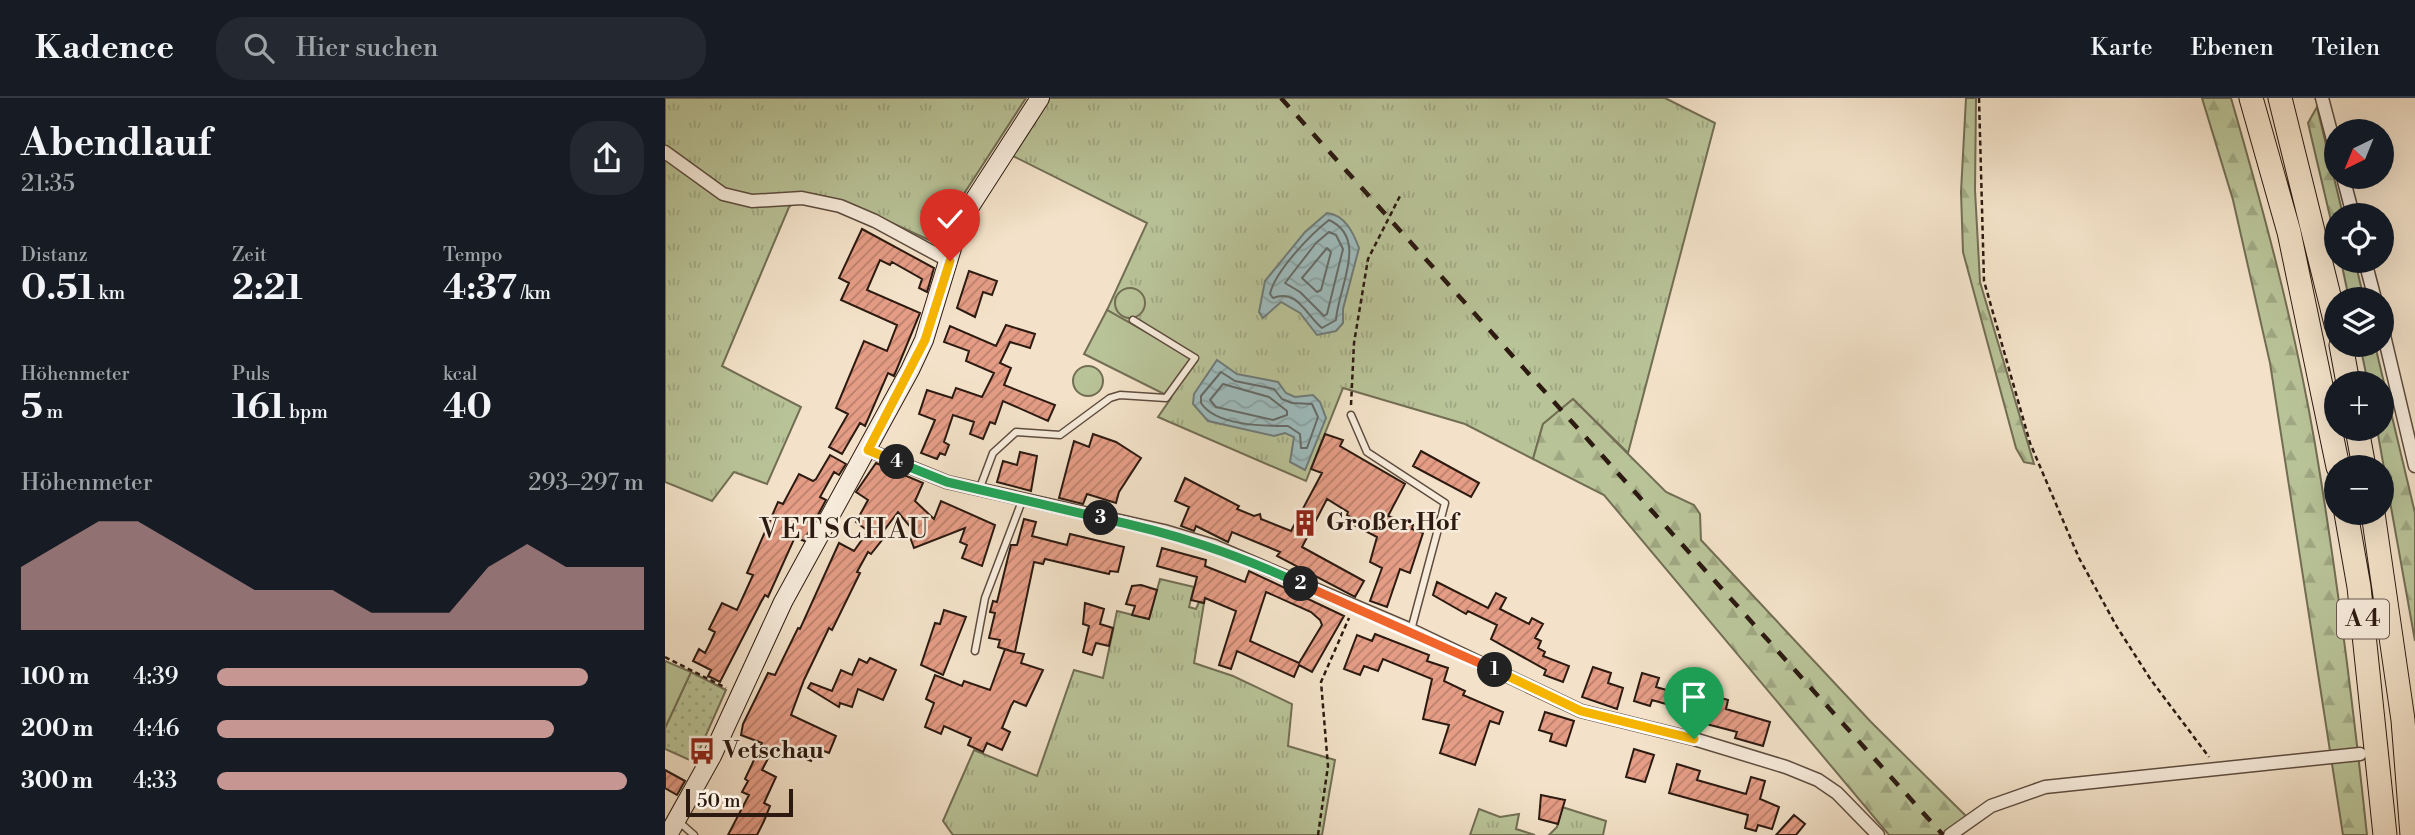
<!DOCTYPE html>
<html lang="de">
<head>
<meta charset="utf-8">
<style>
	:root { --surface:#171b24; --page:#242831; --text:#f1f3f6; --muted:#9ea1a6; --line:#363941; --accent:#c59692 }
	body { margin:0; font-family:"Libre Bodoni",serif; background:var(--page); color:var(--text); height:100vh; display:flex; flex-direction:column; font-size:26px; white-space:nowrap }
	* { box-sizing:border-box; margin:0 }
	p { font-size:23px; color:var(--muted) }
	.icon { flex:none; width:38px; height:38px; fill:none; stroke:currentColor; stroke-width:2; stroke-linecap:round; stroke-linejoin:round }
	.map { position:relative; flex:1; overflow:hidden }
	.panel { display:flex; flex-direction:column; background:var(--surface); width:665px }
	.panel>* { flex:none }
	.needle { width:46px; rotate:223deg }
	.controls { position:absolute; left:1659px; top:21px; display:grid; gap:14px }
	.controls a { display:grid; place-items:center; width:70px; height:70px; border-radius:50%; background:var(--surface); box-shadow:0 7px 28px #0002; font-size:35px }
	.scale { position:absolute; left:21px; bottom:18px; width:107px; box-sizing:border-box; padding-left:7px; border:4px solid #2c1a11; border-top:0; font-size:19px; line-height:24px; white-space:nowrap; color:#2c1a11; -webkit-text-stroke:5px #f7ecdc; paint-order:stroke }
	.pin { position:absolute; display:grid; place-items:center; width:60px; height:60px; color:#fff; margin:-72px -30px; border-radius:50% 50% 50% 0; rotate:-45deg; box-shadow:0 0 7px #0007 }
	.pin .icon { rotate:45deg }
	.km { position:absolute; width:35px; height:35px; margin:-18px; border-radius:50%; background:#222; color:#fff; font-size:19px; line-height:35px; text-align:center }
	.round { display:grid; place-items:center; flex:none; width:74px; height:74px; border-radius:28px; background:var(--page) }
	.head { display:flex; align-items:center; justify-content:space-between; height:119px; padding:0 21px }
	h1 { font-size:38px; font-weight:700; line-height:52px }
	.figures { display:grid; grid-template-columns:repeat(3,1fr); gap:10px; height:119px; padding:7px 21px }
	.figures div { display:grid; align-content:center }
	.figures b { font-size:35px; font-weight:700 }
	.figures small { font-size:19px; font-weight:400 }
	.figures p { font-size:19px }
	.chart { height:196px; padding:14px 21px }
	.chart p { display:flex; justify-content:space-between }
	.chart svg { width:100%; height:126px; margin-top:7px; fill:var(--accent); opacity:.7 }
	ul { padding:0 21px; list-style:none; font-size:23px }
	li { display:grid; grid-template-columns:112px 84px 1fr; align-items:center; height:52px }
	li i { height:18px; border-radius:9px; background:var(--accent) }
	header { display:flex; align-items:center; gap:42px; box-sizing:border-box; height:98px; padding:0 35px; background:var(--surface); border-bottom:2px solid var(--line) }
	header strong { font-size:33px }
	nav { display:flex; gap:38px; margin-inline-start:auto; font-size:24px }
	.search { width:490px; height:63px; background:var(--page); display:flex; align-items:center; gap:18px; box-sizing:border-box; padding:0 24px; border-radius:28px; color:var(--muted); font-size:26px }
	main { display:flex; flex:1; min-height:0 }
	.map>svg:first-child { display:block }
	.grass { fill:url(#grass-tufts); stroke:#726e54; stroke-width:2 }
	.forest { fill:url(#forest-firs); stroke:#726e54; stroke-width:2 }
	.park { fill:url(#park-dots); stroke:#726e54; stroke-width:2 }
	.pitch { fill:#b9c398; stroke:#726e54; stroke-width:2 }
	.water { fill:url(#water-waves); stroke:#707b79; stroke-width:2 }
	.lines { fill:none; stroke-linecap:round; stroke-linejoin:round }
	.shore { stroke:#656b68; stroke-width:2 }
	.building { fill:url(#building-hatch); stroke:#2c1a11; stroke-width:2; fill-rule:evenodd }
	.lane-casing { stroke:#5e4c3f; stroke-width:9 }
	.street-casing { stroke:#5e4c3f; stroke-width:15 }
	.secondary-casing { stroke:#2c1a11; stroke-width:20 }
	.highway-casing { stroke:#2c1a11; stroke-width:25 }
	.path { stroke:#2c1a11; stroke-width:2.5; stroke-dasharray:5 3.5; stroke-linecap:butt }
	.lane { stroke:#f7ecdc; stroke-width:6 }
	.street { stroke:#f7ecdc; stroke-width:12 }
	.secondary { stroke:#f7ecdc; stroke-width:18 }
	.highway { stroke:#f3e2c9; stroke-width:23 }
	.rail { stroke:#2c1a11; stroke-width:4.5; stroke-dasharray:12 12; stroke-linecap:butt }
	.split-1-casing { stroke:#fff; stroke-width:14 }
	.split-2-casing { stroke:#fff; stroke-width:14 }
	.split-3-casing { stroke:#fff; stroke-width:14 }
	.split-4-casing { stroke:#fff; stroke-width:14 }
	.split-5-casing { stroke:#fff; stroke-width:14 }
	.split-1 { stroke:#f5b400; stroke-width:9 }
	.split-2 { stroke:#f0652b; stroke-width:9 }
	.split-3 { stroke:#22a559; stroke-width:9 }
	.split-4 { stroke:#22a559; stroke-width:9 }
	.split-5 { stroke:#f5b400; stroke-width:9 }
	.labels { text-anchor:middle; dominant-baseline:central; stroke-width:5; stroke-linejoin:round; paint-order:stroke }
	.shield { fill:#f7ecdc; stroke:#69594e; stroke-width:2 }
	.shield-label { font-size:23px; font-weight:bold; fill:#2c1a11 }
	.poi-label { font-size:24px; font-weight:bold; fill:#2c1a11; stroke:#f7ecdc; text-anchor:start }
	.quarter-label { font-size:28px; letter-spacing:2px; fill:#2c1a11; stroke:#f7ecdc }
</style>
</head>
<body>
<header>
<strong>Kadence</strong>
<div class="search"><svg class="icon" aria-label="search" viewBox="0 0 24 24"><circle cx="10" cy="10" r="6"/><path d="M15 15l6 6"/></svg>Hier suchen</div>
<nav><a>Karte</a><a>Ebenen</a><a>Teilen</a></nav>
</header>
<main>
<section class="panel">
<div class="head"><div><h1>Abendlauf</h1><p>21:35</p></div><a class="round"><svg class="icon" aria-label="share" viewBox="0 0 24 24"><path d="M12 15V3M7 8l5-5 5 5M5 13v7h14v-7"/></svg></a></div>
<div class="figures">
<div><p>Distanz</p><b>0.51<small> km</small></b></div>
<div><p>Zeit</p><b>2:21</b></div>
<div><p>Tempo</p><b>4:37<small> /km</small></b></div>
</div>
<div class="figures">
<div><p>Höhenmeter</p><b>5<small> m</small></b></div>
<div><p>Puls</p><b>161<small> bpm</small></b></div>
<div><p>kcal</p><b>40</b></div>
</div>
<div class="chart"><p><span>Höhenmeter</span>293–297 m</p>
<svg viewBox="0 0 160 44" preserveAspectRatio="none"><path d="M0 44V22L10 14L20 6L30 6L40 14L50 22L60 30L70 30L80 30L90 38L100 38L110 38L120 22L130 14L140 22L150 22L160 22V44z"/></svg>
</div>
<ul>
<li><b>100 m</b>4:39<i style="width:87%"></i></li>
<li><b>200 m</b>4:46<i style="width:79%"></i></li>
<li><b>300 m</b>4:33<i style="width:96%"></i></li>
</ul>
</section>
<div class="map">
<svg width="1750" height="737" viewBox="0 0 1750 737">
	<defs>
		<pattern id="grass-tufts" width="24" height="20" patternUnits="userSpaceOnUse" patternTransform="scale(1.75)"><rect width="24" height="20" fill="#b9c398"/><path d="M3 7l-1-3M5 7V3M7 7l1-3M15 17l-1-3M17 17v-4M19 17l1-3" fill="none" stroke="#9fa782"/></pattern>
		<pattern id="forest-firs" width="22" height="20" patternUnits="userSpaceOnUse" patternTransform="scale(1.75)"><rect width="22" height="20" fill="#b9c398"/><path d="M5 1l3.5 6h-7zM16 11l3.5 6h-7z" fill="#9fa782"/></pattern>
		<pattern id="park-dots" width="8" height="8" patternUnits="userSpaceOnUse" patternTransform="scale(1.75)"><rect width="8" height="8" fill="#b9c398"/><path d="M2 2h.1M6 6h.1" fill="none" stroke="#9fa782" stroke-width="1.8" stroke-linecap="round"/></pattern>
		<pattern id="water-waves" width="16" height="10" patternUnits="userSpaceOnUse" patternTransform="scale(1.75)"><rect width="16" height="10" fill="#9ebcbe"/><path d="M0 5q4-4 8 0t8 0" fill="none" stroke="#88a1a2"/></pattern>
		<pattern id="building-hatch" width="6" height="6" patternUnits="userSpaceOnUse" patternTransform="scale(1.75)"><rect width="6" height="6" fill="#e59d86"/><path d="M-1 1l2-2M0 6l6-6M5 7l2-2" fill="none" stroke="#ba7f6c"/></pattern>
	</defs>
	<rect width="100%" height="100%" fill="#f3e2c9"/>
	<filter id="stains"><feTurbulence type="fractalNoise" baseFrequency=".00286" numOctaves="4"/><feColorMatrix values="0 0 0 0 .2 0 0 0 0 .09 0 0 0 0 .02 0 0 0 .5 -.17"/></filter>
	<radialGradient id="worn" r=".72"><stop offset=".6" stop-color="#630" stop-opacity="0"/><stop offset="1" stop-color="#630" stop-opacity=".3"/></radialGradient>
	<path class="grass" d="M 0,0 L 361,0 L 293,105 L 277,148 L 188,107 L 140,96 L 124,109 L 57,268 L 136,309 L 102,386 L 69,374 L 47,403 L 0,384 Z
		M 383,0 L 1000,0 L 1050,25 L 963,355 L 908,301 L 878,326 L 868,361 L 800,326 L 678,290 L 641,383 L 493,319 L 506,300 L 501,297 L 527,260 L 442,212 L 482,125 L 346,57 Z
		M 495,481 L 529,489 L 524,509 L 531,511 L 534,504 L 539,505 L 529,565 L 568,578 L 627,606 L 623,648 L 670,662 L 657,737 L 288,737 L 278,723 L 309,652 L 372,678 L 409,572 L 438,580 L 452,513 L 484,521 Z
		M 897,709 L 941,723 L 938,737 L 884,737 L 892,729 Z
		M 814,711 L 835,719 L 854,716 L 851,731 L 870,737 L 805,737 Z"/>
	<path class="forest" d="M 1301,0 L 1311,0 L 1310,92 L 1315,184 L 1369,366 L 1359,364 L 1351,350 L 1298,154 L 1296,94 Z
		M 1537,0 L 1566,0 C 1599,114 1630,229 1650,346 C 1672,476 1688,606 1702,737 L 1678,737 L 1605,265 L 1568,102 Z
		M 1652,9 L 1678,117 L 1671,117 L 1671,144 L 1643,25 Z
		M 1676,163 L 1690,163 L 1699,201 L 1684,201 Z
		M 1695,247 L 1710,247 L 1750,415 L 1750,543 L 1712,331 L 1717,331 L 1717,285 L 1703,285 Z
		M 908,301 L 1001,394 L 1029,407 L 1035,416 L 1036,442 L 1206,624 L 1303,720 L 1284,737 L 1224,737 L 939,397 L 868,361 L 878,326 Z"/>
	<path class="park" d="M 26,574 L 61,592 L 29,664 L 0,651 L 0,630 Z"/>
	<path class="pitch" d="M450 205a15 15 0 1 1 30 0a15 15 0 1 1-30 0Z
		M 442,212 L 527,260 L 501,297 L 419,256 Z
		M408 283a15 15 0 1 1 30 0a15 15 0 1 1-30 0Z
		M 0,563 L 26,574 L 0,630 Z"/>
	<path class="water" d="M 662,115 C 680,117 688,134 694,150 L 678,211 L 678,225 L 671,233 L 652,237 L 635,215 L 616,204 L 598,220 L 594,214 L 600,183 L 640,134 Z
		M 552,262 L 572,276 L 613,284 L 621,295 L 630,299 L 648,297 L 655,304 L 661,320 L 640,372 L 625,364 L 629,339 L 620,335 L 609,338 L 543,323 L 528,306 L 529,296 Z"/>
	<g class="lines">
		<path class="shore" d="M 664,122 C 704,140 673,190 671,222 L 657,230 C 642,218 632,190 608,200 L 605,196 C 610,173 646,136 664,122 Z
			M 664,134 L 671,137 L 678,151 L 662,216 L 659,218 L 635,194 L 620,185 L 651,145 Z
			M 662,150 L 666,154 L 656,192 L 652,194 L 637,180 Z
			M 556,274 L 570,283 L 609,291 L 617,301 L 627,305 L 647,306 L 653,319 L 642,350 L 636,350 L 635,336 L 623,328 C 599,328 551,328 536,305 L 536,298 Z
			M 558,286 L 604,299 L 622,313 L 622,317 L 608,322 L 551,309 L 545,302 Z"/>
	</g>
	<path class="building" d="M 197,131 L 269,170 L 262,194 L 254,190 L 257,181 L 227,164 L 225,167 L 215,162 L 202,192 L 255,215 L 229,278 L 223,275 L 200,328 L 195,325 L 177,356 L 164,349 L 183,316 L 171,310 L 199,243 L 222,253 L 232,227 L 176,202 L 184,185 L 174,180 Z
		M 304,173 L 332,183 L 327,197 L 318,194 L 310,219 L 292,210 Z
		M 341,227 L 370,236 L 365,250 L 345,244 L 335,265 L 346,270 L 339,287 L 390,307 L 383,323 L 338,303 L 330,326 L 325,324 L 318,341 L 305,336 L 309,324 L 288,317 L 279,344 L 284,347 L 280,357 L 275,355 L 272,361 L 256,355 L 270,322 L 254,316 L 262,292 L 287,300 L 291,290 L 317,299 L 329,275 L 301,263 L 304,253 L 279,244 L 285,228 L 331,248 Z
		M 428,336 L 451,344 L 476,360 L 454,394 L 451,405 L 422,396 L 418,406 L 394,400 L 409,343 L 424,349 Z
		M 660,336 L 678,342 L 675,348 L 740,386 L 723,418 L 748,427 L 747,431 L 758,435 L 745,475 L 735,471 L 722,509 L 705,503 L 717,470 L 705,464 L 712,439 L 687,426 L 689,421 L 682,417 L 683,414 L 662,401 L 637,449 L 699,483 L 690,499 L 612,458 L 615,454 L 567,434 L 563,444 L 531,428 L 529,433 L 516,428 L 524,409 L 510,403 L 520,380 L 574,408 L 572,411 L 589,418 L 595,416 L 596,421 L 626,433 L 657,375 L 646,371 Z
		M 756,353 L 814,385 L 806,399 L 748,368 Z
		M 355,354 L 372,358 L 366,393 L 332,384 L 338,363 L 352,367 Z
		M 165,357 L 181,366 L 174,377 L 169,374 L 155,399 L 161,402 L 139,443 L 130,439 L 103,499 L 100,497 L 96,504 L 55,584 L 43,578 L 46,572 L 28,563 L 34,551 L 40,555 L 45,545 L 50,534 L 44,531 L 57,505 L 72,512 L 88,477 L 82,475 L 113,404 L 118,406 L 134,376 L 148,383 L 151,381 Z
		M 211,365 L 258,385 L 250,403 L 269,421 L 276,403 L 330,427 L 317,468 L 297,460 L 302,447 L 295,444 L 300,430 L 249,450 L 245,439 L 252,437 L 233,414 L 214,439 L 217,442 L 206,456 L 203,454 L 192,474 L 195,475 L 167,532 L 164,530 L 139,582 L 126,617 L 171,638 L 164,655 L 151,650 L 146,663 L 109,649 L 97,672 L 111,679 L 99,705 L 105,708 L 99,723 L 92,737 L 63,737 L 84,697 L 77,694 L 83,683 L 80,681 L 97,645 L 76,637 L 78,626 L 103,575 L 110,577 L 133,530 L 135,531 L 174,445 L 189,453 L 203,433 L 191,424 L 203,402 L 191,394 Z
		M 359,421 L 371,424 L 367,438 L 402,447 L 405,436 L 459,449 L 453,474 L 445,473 L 444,476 L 380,461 L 378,466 L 369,464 L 350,554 L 359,556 L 356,565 L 378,572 L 361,608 L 349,603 L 346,608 L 337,630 L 345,634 L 337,652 L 322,645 L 318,654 L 303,647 L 306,640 L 279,628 L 276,636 L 260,629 L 269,605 L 261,601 L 270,577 L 297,588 L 299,583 L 325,592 L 340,551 L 349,554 L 333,549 L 335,542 L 324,540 L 330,515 L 325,514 L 328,503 L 332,504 L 346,447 L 352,447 Z
		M 497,450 L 541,462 L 540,468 L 580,484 L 584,473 L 679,518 L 647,574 L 634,567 L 629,579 L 572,553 L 566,571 L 554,567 L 571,513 L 540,500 L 539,505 L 526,502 L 532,479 L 492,468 ZM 601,494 L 646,514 L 655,522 L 657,527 L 634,565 L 585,543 Z
		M 772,484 L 823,510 L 831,495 L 841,500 L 835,511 L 864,526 L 867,520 L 878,526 L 870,540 L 876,543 L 873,550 L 880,554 L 878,558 L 904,568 L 898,584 L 879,577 L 881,572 L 826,541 L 832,527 L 803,513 L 801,516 L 768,497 Z
		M 476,487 L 492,492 L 484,521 L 467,517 L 470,508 L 461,506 L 467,488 Z
		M 420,505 L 439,511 L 435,526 L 448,530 L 444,548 L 431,545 L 427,557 L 418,554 L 424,528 L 418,526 Z
		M 279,512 L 301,519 L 278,577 L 256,567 L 270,525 L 275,526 Z
		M 710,536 L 764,557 L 762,563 L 783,570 L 779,583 L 800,593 L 798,597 L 838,614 L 834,626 L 825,623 L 810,667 L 775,655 L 784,627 L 758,621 L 767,581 L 718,561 L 713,573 L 699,568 L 695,577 L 679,571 L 692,537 L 707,543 Z
		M 205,560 L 231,572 L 218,602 L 193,591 L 187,609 L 175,605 L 174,609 L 143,590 L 146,585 L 167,593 L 176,572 L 187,577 L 194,561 L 202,565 Z
		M 928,569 L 946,575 L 943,585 L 958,590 L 952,611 L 917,599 Z
		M 977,575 L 994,580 L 991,589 L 1005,593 L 1001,606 L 987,602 L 985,608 L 969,603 Z
		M 1038,595 L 1063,602 L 1061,611 L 1105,624 L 1098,648 L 1070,640 L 1072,634 L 1030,623 Z
		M 880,614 L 909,623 L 901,648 L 885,643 L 887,636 L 874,632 Z
		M 969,651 L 989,657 L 980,684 L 961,679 Z
		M 1012,666 L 1035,673 L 1032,682 L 1081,696 L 1086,679 L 1100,683 L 1095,701 L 1114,709 L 1107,731 L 1093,727 L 1091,733 L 1080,730 L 1083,717 L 1004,695 Z
		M 0,672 L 20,683 L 12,697 L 0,690 Z
		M 876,697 L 900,702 L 893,726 L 874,721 Z
		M 1129,717 L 1140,726 L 1131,737 L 1111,737 Z"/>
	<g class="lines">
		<defs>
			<path id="lane" d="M 686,317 L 702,354 L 780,405 L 746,532
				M 314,392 L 328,355 L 351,334 L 395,337 L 445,300 L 455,297 L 501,300 L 530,260 L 468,222
				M 310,553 L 320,500 L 357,403
				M 12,722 L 29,737"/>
			<path id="street" d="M 1657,0 L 1671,53
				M 0,54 L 58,96 L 87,103 L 137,100 L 175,108 L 210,123 L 284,163
				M 1678,79 L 1688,117
				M 1700,163 L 1710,201
				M 1717,229 L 1750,368
				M 203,352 L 282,384 L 499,433 L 549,448 L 746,532 L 916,613 L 1029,641 L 1121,669 L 1153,682 L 1172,695 L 1213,737
				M 1285,737 L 1326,708 L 1380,689 L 1695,656"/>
			<path id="secondary" d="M 3,737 L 47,658 L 118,504 L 245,272 L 259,242 L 295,124 L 375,0"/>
			<path id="highway" d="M 1586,0 L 1624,134 L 1673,369
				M 1615,0 L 1671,226
				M 1676,247 L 1683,285
				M 1692,331 L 1699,369
				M 1681,415 L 1694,489 L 1720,737
				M 1708,415 L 1738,622 L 1747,737"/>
		</defs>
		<use href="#lane" class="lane-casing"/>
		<use href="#street" class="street-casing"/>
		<use href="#secondary" class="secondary-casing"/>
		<use href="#highway" class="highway-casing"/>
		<path class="path" d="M 1314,0 L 1319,183 L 1365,345 L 1414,460 L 1452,529 L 1486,582 L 1544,659
			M 686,307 L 689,245 L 703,161 L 736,96
			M 0,559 L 61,590
			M 653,737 L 663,668 L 656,584 L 684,520"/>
		<use href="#lane" class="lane"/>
		<use href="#street" class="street"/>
		<use href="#secondary" class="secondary"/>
		<use href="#highway" class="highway"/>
		<path class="rail" d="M 616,0 L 1278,737"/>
	</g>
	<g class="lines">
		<defs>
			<path id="split-1" d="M 830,572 L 916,613 L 1029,641"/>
			<path id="split-2" d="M 636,486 L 830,572"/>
			<path id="split-3" d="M 436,420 C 508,435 569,455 636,486"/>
			<path id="split-4" d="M 232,364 L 282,384 L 436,420"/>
			<path id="split-5" d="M 232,364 L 203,352 L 260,242 L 285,163"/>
		</defs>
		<use href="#split-1" class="split-1-casing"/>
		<use href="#split-2" class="split-2-casing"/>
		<use href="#split-3" class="split-3-casing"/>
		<use href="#split-4" class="split-4-casing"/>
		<use href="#split-5" class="split-5-casing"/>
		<use href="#split-1" class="split-1"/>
		<use href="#split-2" class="split-2"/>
		<use href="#split-3" class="split-3"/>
		<use href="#split-4" class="split-4"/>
		<use href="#split-5" class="split-5"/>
	</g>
	<defs>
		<symbol id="building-bare" viewBox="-9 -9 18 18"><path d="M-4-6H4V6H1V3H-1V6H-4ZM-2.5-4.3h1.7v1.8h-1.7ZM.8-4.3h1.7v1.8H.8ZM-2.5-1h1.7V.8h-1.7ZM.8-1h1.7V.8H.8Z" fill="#8f2418" stroke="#f7ecdc" stroke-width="2.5" paint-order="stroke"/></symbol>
		<symbol id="bus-bare" viewBox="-9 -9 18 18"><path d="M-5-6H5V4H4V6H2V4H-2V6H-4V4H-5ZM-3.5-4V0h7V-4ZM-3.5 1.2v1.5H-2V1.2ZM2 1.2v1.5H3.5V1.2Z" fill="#8f2418" stroke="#f7ecdc" stroke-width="2.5" paint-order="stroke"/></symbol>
	</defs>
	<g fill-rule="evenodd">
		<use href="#building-bare" x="621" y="406" width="38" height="38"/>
		<use href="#bus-bare" x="18" y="634" width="38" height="38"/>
	</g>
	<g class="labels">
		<rect class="shield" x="1672" y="501.5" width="52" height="39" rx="5"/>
		<g class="shield-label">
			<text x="1698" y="521">A 4</text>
		</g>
		<g class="poi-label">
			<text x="661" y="425">Großer Hof</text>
			<text x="58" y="653">Vetschau</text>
		</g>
		<g class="quarter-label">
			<text x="180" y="431">VETSCHAU</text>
		</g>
	</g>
	<rect width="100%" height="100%" filter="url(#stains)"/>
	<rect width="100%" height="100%" fill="url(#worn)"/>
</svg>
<div class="controls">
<a><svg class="needle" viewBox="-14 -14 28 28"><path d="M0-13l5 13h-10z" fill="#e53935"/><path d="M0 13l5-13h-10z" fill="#9ea1a6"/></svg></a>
<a><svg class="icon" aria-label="locate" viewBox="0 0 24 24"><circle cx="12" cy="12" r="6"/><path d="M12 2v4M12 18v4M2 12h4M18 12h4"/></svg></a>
<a><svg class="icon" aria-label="layers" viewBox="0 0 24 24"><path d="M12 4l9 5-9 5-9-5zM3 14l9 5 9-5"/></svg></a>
<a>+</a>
<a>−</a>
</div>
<div class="scale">50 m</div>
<div class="pin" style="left:1029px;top:641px;background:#1e9e55"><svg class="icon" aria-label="arrive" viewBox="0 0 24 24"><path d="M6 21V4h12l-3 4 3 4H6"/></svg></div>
<div class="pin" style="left:285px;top:163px;background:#d93025"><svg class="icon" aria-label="check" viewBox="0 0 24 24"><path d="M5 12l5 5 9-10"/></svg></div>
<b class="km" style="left:830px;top:572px">1</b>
<b class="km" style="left:636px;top:486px">2</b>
<b class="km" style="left:436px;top:420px">3</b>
<b class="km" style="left:232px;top:364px">4</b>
</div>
</main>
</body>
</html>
